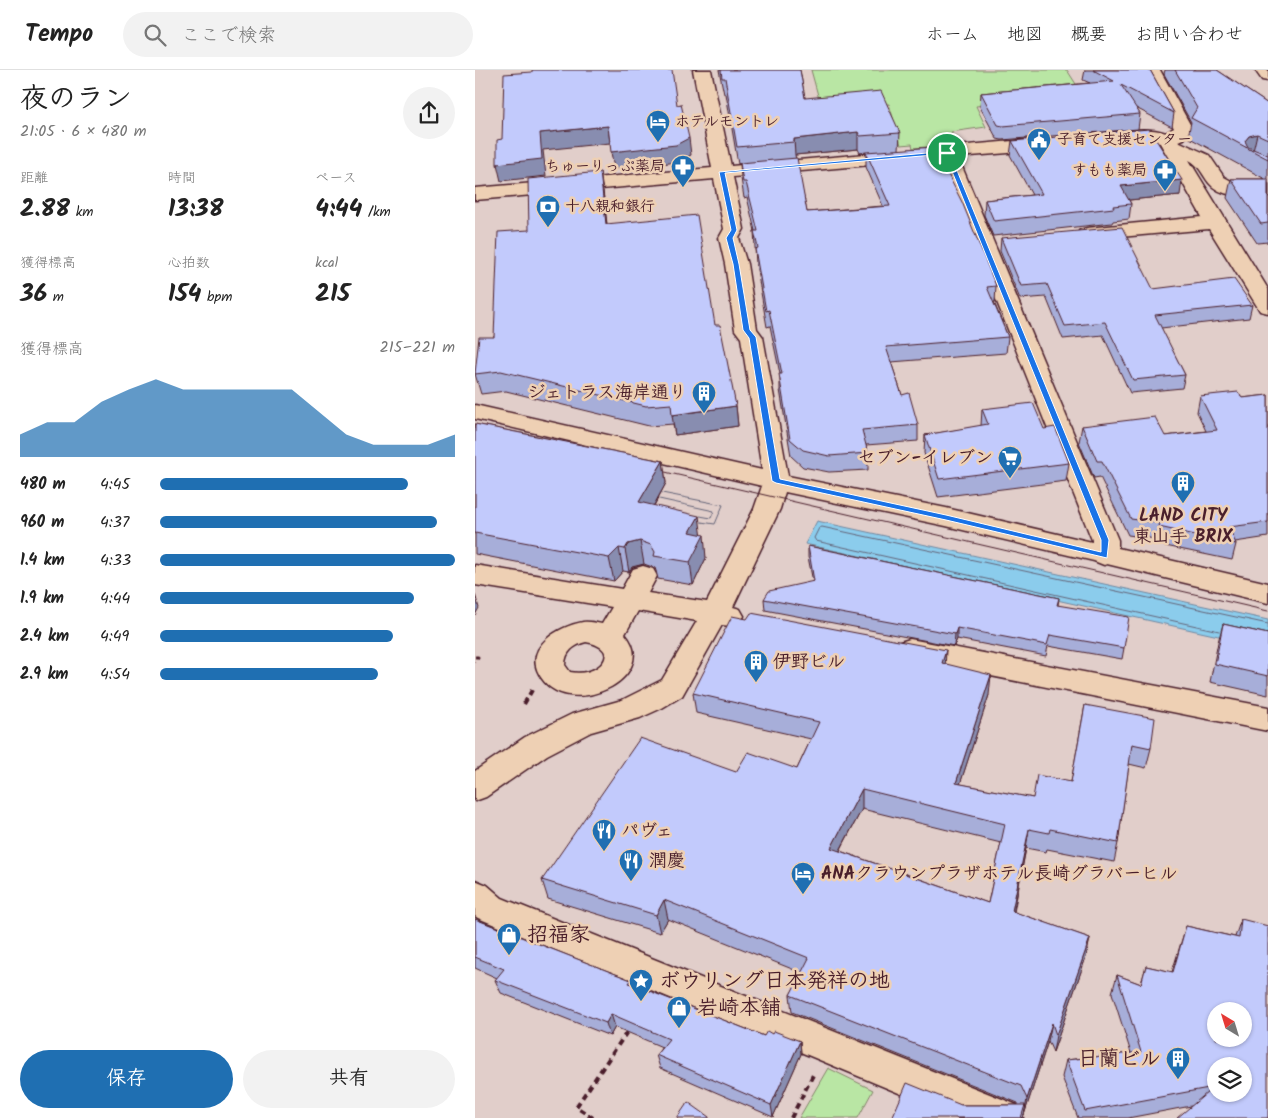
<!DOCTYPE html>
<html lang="ja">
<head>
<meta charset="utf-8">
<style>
	:root { --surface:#fff; --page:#f2f2f2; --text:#222; --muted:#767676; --line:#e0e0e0; --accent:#1f6fb2 }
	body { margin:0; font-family:Kalam,"Klee One",sans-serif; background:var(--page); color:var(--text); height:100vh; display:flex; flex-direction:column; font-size:19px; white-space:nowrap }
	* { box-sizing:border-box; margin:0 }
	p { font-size:16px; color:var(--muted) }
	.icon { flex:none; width:28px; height:28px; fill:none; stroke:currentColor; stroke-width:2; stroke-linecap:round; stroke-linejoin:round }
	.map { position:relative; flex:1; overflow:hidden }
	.drawer { display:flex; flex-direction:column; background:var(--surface); width:475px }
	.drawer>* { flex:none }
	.needle { width:32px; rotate:322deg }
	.tools { position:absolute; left:732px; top:932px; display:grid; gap:10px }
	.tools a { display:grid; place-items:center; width:45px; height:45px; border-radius:50%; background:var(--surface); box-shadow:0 1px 4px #0004; font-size:25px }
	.pin { position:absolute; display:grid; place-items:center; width:42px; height:42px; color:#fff; margin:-21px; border:2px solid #fff; border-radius:50%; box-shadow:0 1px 5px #0007 }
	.round { display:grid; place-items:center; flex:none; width:52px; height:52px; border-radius:26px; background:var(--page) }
	.overview { display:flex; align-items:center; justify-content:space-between; height:85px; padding:0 20px }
	h1 { font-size:28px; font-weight:600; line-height:38px }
	.stats { display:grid; grid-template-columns:repeat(3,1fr); gap:8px; height:85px; padding:5px 20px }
	.stats div { display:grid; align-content:center }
	.stats b { font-size:25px; font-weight:600 }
	.stats small { font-size:14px; font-weight:400 }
	.stats p { font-size:14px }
	.chart { height:140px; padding:10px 20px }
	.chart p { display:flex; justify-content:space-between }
	.chart svg { width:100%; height:90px; margin-top:5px; fill:var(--accent); opacity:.7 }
	.action { display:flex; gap:10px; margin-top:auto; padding:10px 20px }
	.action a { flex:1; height:58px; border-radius:30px; background:var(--accent); color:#fff; font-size:20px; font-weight:600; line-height:58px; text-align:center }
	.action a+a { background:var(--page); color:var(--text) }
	ul { padding:0 20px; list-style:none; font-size:16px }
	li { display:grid; grid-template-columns:80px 60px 1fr; align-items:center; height:38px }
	li i { height:12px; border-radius:6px; background:var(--accent) }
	header { display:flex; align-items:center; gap:30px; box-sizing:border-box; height:70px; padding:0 25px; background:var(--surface); border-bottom:1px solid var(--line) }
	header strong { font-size:24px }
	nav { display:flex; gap:28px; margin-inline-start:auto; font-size:18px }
	.search { width:350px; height:45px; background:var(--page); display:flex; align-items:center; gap:12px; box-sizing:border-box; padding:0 18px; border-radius:28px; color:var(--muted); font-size:19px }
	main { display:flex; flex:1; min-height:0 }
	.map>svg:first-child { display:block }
	.green { fill:#b9e6a4; stroke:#828268 }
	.water { fill:#8bccec; stroke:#71879f }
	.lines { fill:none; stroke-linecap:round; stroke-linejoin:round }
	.shore { stroke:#646478; stroke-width:1 }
	.minor-casing { stroke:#4a1f2b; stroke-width:3 }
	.path-far1 { stroke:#4a1f2b; stroke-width:3; stroke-dasharray:4.5 4; stroke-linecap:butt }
	.path { stroke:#4a1f2b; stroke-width:4; stroke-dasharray:6 4.5; stroke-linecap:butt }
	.minor { fill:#eed0b4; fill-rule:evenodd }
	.tram { stroke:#4a1f2b; stroke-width:1 }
	.wall { fill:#a7aed9; stroke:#4a1f2b; fill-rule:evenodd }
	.shaded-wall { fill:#888db0; stroke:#4a1f2b }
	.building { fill:#c2cafc; stroke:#4a1f2b; fill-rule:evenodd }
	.route { fill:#1a73e8; stroke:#fff; fill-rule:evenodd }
	.labels { text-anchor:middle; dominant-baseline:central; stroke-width:5; stroke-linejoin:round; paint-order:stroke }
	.far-poi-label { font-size:15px; font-weight:bold; fill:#4a1f2b; stroke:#eed0b4; text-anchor:start }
	.poi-label { font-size:18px; font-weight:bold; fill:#4a1f2b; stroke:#eed0b4; text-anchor:start }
	.near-poi-label { font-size:21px; font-weight:bold; fill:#4a1f2b; stroke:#eed0b4; text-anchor:start }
</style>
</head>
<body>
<header>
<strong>Tempo</strong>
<div class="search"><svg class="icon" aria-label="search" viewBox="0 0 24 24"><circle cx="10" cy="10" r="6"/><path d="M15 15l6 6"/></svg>ここで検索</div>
<nav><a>ホーム</a><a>地図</a><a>概要</a><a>お問い合わせ</a></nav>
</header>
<main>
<section class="drawer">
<div class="overview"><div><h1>夜のラン</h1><p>21:05 · 6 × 480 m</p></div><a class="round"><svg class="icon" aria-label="share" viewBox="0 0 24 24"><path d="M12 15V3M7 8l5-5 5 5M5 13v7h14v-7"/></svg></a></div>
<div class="stats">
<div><p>距離</p><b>2.88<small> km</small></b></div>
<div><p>時間</p><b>13:38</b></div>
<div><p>ペース</p><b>4:44<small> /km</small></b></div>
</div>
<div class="stats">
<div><p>獲得標高</p><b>36<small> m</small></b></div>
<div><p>心拍数</p><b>154<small> bpm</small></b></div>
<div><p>kcal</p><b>215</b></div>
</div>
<div class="chart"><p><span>獲得標高</span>215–221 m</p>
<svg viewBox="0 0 160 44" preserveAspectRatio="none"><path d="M0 44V33L10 27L20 27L30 17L40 11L50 6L60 11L70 11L80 11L90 11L100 11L110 22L120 33L130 38L140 38L150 38L160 33V44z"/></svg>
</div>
<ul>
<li><b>480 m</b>4:45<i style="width:84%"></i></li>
<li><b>960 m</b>4:37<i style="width:94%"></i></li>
<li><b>1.4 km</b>4:33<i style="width:100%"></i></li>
<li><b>1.9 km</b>4:44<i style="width:86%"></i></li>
<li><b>2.4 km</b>4:49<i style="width:79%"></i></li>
<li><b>2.9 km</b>4:54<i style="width:74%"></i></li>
</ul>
<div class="action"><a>保存</a><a>共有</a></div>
</section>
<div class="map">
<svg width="793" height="1048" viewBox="0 0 793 1048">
	<rect width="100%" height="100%" fill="#e1ceca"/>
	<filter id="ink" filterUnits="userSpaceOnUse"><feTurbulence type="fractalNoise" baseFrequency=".02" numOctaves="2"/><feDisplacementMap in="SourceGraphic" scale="10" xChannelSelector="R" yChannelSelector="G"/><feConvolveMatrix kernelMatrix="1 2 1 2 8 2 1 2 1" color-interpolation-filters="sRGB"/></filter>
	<g filter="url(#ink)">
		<path class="green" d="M 336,0 L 592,0 L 608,25 L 501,36 L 511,57 L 476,62 L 481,75 L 438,78 L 437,74 L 426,75 L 414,34 L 347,40 Z
			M 353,998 L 398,1020 L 383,1048 L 324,1048 Z"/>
		<path class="water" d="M 342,451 L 793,550 L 793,577 L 330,474 Z"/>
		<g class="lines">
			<path class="shore" d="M 187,423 L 248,435 L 240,454 L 226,452
				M 184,429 L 239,441 L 236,448 L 225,446
				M 744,561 L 341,471 L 339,468 L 344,458 L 347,457 L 793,554"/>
			<defs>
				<path id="minor" d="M 218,0 L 236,0 L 256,96 L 572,68 L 579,70 L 581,74 L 579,78 L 572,80 L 483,87 L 643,470 L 643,478 L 793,513 L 793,533 L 632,494 L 629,495 L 619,491 L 471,456 L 310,422 L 305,439 L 258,537 L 265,539 L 269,546 L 265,553 L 255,556 L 247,555 L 207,626 L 187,638 L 165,648 L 116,662 L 72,685 L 11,727 L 0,731 L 0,701 L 50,667 L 97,644 L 147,630 L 187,610 L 222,551 L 163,541 L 150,564 C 188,608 91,654 64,604 C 49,576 85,556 108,552 C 114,551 121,553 127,554 L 137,537 L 0,515 L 0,495 L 147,519 L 158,499 L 168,496 L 178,499 L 182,506 L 173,523 L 232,532 L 279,439 L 287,416 L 0,349 L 0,335 L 287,400 L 266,268 L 260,260 L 250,194 L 244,168 L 249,159 L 239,109 L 0,130 L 0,118 L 237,98 ZM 465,89 L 617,470 L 617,472 L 471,438 L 313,406 L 288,267 L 282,259 L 272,194 L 264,168 L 269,159 L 258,107 ZM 111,572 C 150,579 123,608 95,602 L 90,595 C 90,582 99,575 111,572 Z
					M 671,0 L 685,0 L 717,58 L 709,69 L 703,71 L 734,85 L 749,107 L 762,114 L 793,114 L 793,126 C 775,126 747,129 734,113 C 727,104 724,95 714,90 L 793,219 L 793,243 L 785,241 L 734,159 L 612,170 L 605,168 L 602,164 L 605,160 L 612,158 L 727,147 L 685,73 C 668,68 650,76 633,72 L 631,68 L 633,64 C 651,60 674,57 691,63 L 699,58 L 669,3 Z
					M 780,0 L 793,0 L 793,11 L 787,10 Z
					M 435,569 L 793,637 L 793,661 L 425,588 L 421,580 L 425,572 Z
					M 0,810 L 12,815 L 27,828 L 542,1035 L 548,1048 L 484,1048 L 3,848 L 0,846 Z"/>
			</defs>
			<use href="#minor" class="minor-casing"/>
			<path class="path-far1" d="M 0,587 L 3,587 L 0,592"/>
			<path class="path" d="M 49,634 L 57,620
				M 118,1048 L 101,1037 L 154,959
				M 316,1048 L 339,1003"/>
			<use href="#minor" class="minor"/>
			<path class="tram" d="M 177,399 L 793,541"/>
		</g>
		<path class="wall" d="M 244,0 L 325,0 L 330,28 L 425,63 L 424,79 L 521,216 L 520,232 L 519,232 L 533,267 L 531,283 L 416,292 L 427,325 L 443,355 L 443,371 L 391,375 L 393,383 L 393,400 L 354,402 L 328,397 L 316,386 L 305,320 L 305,304 L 295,256 L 292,257 L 281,194 L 279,161 L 280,161 L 272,127 L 269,128 L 266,108 L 265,93 L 263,94 L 251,24 L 249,24 ZM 383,79 L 385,83 L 391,82 L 391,97 L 408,136 L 332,142 L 320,85 Z
			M 610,0 L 675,0 L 699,43 L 697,57 L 661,38 L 665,44 L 663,59 L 527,70 L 522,69 L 505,37 L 506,23 L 615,13 L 608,10 Z
			M 690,0 L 742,0 L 793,34 L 793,172 L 782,173 L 752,128 L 756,109 L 790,109 L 713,67 L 716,52 L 689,4 Z
			M 537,71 L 705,125 L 654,130 L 656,134 L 654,149 L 638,151 L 637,153 L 518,166 L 509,145 L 510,130 L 557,125 L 535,85 Z
			M 128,121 L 132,154 L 240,255 L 261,336 L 263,356 L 200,365 L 198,354 L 174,356 L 31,321 L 6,324 L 0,304 L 19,267 L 54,160 Z
			M 526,168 L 678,219 L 777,235 L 774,248 L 686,258 L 710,305 L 707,318 L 655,323 L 628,265 L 588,269 L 571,227 L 545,229 L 525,181 Z
			M 793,325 L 793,467 L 760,472 L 761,474 L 757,490 L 681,474 L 681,469 L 653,465 L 625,407 L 619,408 L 604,372 L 607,356 L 690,366 L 731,361 L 722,342 L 725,326 L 767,328 Z
			M 507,339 L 569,359 L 594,393 L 591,411 L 463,427 L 449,383 L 450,365 L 506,356 Z
			M 0,354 L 188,391 L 191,413 L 179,436 L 226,465 L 231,488 L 218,515 L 183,509 L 181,501 L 180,498 L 169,494 L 157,497 L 154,502 L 148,501 L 139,511 L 0,484 Z
			M 333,476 L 584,528 L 583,535 L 649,578 L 647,589 L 573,576 L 571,586 L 482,569 L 479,576 L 290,540 L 289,529 L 338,512 L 333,487 Z
			M 748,554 L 793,564 L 793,625 L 735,612 L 743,572 Z
			M 471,594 L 514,625 L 485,714 L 558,728 L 596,712 L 610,635 L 676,678 L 671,698 L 654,694 L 643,773 L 639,792 L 572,779 L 571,782 L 551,778 L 539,842 L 615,868 L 611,887 L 578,982 L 573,971 L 548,1048 L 486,1035 L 543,1035 L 543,1033 L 317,942 L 315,925 L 327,903 L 193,849 L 185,863 L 73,829 L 67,810 L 261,702 L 322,699 L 336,669 L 221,643 L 218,623 ZM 387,739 L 526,773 L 513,833 L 365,781 Z
			M 0,849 L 156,910 L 157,914 L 289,966 L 297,964 L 325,971 L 326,984 L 298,1047 L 185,998 L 181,985 L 187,977 L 140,957 L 135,966 L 26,923 L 20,910 L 22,908 L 0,898 Z
			M 766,849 L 793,1048 L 716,1036 L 653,1048 L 603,1048 L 587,1007 L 591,990 L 656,983 L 637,923 L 642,905 L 666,914 L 671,896 L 697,902 L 711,856 L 760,867 Z"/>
		<path class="shaded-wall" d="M 133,56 L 135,73 L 68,80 L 71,106 L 26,111 L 22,94 L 65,63 Z
			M 383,62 L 383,79 L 320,85 L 319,69 Z
			M 782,64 L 778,81 L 769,76 L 770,71 L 774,66 Z
			M 214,68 L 216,85 L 203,92 L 139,99 L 136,82 Z
			M 125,102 L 128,121 L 134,173 L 131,154 Z
			M 707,110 L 705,125 L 644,131 L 646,116 Z
			M 261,336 L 263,356 L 200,365 L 197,345 Z
			M 188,391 L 191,413 L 168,455 L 164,432 Z
			M 224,446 L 227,468 L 229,465 L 231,488 L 218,515 L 215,492 L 215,462 Z
			M 165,471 L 169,494 L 157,497 L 154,502 L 150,479 L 153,474 Z
			M 144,478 L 148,501 L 139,511 L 134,488 Z
			M 0,524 L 4,538 L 0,545 Z
			M 482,558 L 482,569 L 479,576 L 480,564 Z
			M 471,580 L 470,600 L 467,593 Z
			M 516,605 L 514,625 L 479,733 L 481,713 Z
			M 387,719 L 387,739 L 356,797 L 356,778 Z
			M 554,759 L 551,778 L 535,860 L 537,841 Z
			M 189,830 L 193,849 L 185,863 L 181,845 Z
			M 615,868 L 611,887 L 578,982 L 581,965 Z
			M 136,944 L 140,957 L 135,966 L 131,953 Z
			M 577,953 L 573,971 L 549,1045 L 552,1029 Z
			M 325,971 L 326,984 L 298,1047 L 296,1035 Z"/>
		<path class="building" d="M 57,0 L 197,0 L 202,35 L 206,34 L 214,68 L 201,75 L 136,82 L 133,56 L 65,63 L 67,89 L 22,94 L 22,70 L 27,69 L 29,4 L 57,2 Z
			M 246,0 L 325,0 L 330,28 L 406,21 L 425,63 L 385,66 L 383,62 L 319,69 L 319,72 L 262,77 L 250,8 L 247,8 Z
			M 618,0 L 675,0 L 699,43 L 646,15 L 665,44 L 528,56 L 523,55 L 506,23 L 639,11 Z
			M 700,0 L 742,0 L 793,34 L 793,69 L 782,64 L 774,66 L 770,71 L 773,77 L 793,85 L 793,89 L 716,48 L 722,38 Z
			M 674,59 L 707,110 L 646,116 L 656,134 L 638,136 L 639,138 L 519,151 L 510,130 L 567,124 L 537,71 Z
			M 459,77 L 487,132 L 521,216 L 512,217 L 533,267 L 411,277 L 427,325 L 434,323 L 443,355 L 387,360 L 393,383 L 354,386 L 328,380 L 315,369 L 304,304 L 307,304 L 294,240 L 291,241 L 280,179 L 283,178 L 279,161 L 283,161 L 271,112 L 268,112 L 265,93 L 322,88 L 332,142 L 415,136 L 391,82 Z
			M 125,102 L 131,154 L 222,145 L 240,255 L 245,255 L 261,336 L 197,345 L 196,334 L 171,336 L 26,301 L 0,304 L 4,267 L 19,267 L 23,162 L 54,160 L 53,109 Z
			M 756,109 L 793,109 L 793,153 L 786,154 Z
			M 647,157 L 678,219 L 759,209 L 777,235 L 680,245 L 710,305 L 658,310 L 630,252 L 590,256 L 572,214 L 546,216 L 526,168 Z
			M 763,322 L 767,328 L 793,325 L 793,452 L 754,457 L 761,474 L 684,457 L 685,453 L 656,449 L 627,391 L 622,391 L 607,356 L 680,347 L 690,366 L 742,360 L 725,326 Z
			M 558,333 L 569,359 L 580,357 L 594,393 L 464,409 L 450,365 L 513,354 L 507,339 Z
			M 0,354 L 188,391 L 164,432 L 224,446 L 215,462 L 229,465 L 215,492 L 179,486 L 180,482 L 176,475 L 165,471 L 153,474 L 150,479 L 144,478 L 134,488 L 0,463 Z
			M 333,476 L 584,528 L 582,535 L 654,547 L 649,578 L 575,565 L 572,575 L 482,558 L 480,564 L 289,529 L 294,521 L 339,511 Z
			M 276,543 L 471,580 L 467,593 L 516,605 L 481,713 L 558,728 L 562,705 L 596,712 L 610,635 L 680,648 L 676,678 L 657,674 L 643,773 L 575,759 L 574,763 L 554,759 L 537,841 L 615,868 L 581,965 L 577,953 L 552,1029 L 546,1016 L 315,925 L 334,888 L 189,830 L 181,845 L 67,810 L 165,668 L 261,702 L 273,682 L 322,699 L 344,652 L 218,623 L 257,546 L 272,549 ZM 387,719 L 530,754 L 513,833 L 356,778 Z
			M 748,554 L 793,564 L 793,606 L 740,594 Z
			M 0,849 L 156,910 L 154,913 L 289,966 L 292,961 L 297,964 L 299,961 L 325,971 L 296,1035 L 181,985 L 194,969 L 136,944 L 131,953 L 20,910 L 29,899 L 0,887 Z
			M 766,849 L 793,856 L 793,1048 L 702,1048 L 739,1017 L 610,1041 L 591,990 L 666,982 L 642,905 L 666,914 L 671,896 L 698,902 L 711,856 L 764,868 ZM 741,941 L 769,941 L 769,969 L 741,969 ZM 741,996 L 769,996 L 769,1024 L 741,1024 Z
			M 432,1013 L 486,1035 L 550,1035 L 546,1048 L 417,1048 Z
			M 213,1032 L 234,1047 L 234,1048 L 202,1048 Z"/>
	</g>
	<path class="route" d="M 474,81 L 634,470 L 632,488 L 471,450 L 301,413 L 297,411 L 274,268 L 268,260 L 258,194 L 251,168 L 256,160 L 244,102 ZM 470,84 L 626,470 L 626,482 L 471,445 L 305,409 L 281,267 L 275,260 L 264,194 L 258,168 L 262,160 L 250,103 Z"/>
	<defs>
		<symbol id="hotel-pin" viewBox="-11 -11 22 30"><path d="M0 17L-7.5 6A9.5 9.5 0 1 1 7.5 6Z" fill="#1f6fb2" stroke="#eed0b4"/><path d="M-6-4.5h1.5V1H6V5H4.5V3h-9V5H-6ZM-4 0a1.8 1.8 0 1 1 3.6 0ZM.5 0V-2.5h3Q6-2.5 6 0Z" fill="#fff"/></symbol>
		<symbol id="civic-pin" viewBox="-11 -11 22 30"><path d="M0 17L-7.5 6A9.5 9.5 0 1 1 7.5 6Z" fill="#1f6fb2" stroke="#eed0b4"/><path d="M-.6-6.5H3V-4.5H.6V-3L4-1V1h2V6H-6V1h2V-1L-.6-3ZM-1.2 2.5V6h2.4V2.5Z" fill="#fff"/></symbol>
		<symbol id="pharmacy-pin" viewBox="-11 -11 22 30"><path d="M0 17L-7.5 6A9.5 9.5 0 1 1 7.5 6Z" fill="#1f6fb2" stroke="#eed0b4"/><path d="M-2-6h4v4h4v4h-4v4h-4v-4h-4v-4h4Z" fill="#fff"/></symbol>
		<symbol id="bank-pin" viewBox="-11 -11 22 30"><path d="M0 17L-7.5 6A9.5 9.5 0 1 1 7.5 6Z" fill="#1f6fb2" stroke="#eed0b4"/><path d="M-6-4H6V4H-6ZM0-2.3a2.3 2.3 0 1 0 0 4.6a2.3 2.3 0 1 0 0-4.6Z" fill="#fff"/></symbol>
		<symbol id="building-pin" viewBox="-11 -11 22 30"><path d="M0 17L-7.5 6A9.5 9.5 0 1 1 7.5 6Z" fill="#1f6fb2" stroke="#eed0b4"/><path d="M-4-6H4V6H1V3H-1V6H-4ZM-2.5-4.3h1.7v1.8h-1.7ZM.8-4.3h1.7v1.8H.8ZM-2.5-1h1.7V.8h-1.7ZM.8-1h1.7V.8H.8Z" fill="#fff"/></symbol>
		<symbol id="supermarket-pin" viewBox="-11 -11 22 30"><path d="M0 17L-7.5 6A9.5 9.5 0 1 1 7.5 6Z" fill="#1f6fb2" stroke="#eed0b4"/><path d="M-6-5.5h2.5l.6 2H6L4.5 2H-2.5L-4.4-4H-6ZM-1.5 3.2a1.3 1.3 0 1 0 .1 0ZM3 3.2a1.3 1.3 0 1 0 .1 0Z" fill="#fff"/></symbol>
		<symbol id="restaurant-pin" viewBox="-11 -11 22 30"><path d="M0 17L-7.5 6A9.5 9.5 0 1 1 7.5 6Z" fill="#1f6fb2" stroke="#eed0b4"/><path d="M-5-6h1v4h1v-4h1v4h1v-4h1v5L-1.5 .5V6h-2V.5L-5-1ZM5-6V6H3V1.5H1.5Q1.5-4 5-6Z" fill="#fff"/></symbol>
		<symbol id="shop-pin" viewBox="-11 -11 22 30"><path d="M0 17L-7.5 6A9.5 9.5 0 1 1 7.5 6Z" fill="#1f6fb2" stroke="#eed0b4"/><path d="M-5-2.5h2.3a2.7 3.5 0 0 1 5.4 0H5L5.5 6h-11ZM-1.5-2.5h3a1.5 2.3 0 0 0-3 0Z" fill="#fff"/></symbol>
		<symbol id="sight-pin" viewBox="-11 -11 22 30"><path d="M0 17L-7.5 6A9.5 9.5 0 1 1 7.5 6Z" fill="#1f6fb2" stroke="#eed0b4"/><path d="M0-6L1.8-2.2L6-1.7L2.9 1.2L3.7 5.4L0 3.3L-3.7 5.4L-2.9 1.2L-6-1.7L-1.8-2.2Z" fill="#fff"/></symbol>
	</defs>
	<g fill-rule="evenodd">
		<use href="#hotel-pin" x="169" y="38" width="28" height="38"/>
		<use href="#civic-pin" x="550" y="56" width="28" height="38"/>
		<use href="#pharmacy-pin" x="194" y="83" width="28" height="38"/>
		<use href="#pharmacy-pin" x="676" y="87" width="28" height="38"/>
		<use href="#bank-pin" x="59" y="123" width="28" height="38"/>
		<use href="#building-pin" x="215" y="309" width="28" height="38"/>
		<use href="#supermarket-pin" x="521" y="374" width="28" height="38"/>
		<use href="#building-pin" x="694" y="399" width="28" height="38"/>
		<use href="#building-pin" x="267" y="578" width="28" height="38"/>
		<use href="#restaurant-pin" x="115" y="747" width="28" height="38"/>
		<use href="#restaurant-pin" x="142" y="777" width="28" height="38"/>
		<use href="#hotel-pin" x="314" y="790" width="28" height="38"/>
		<use href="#shop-pin" x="20" y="851" width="28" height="38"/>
		<use href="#sight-pin" x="152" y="897" width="28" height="38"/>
		<use href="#shop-pin" x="190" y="924" width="28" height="38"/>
		<use href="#building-pin" x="689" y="975" width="28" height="38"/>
	</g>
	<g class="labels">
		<g class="far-poi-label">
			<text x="200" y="52">ホテルモントレ</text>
			<text x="582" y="70">子育て支援センター</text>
			<text x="190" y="97" text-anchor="end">ちゅーりっぷ薬局</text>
			<text x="672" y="101" text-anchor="end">すもも薬局</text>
			<text x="90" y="137">十八親和銀行</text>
		</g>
		<g class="poi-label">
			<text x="212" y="323" text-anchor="end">ジェトラス海岸通り</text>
			<text x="518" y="388" text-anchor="end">セブン-イレブン</text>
			<text x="708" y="446" text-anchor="middle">LAND CITY<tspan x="708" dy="21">東山手 BRIX</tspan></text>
			<text x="298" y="592">伊野ビル</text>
			<text x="146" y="761">パヴェ</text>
			<text x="174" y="791">潤慶</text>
			<text x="346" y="804">ANAクラウンプラザホテル長崎グラバーヒル</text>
		</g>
		<g class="near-poi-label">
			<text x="52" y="865">招福家</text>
			<text x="184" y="911">ボウリング日本発祥の地</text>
			<text x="222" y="938">岩崎本舗</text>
			<text x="686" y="989" text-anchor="end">日蘭ビル</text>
		</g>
	</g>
</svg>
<div class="tools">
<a><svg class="needle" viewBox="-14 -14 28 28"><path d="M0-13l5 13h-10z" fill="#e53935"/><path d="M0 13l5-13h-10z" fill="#767676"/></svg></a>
<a><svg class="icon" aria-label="layers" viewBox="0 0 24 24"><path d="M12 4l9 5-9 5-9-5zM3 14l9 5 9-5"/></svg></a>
</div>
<div class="pin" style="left:472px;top:83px;background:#1e9e55"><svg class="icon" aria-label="arrive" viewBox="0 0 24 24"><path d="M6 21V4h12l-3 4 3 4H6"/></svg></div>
</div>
</main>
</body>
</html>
